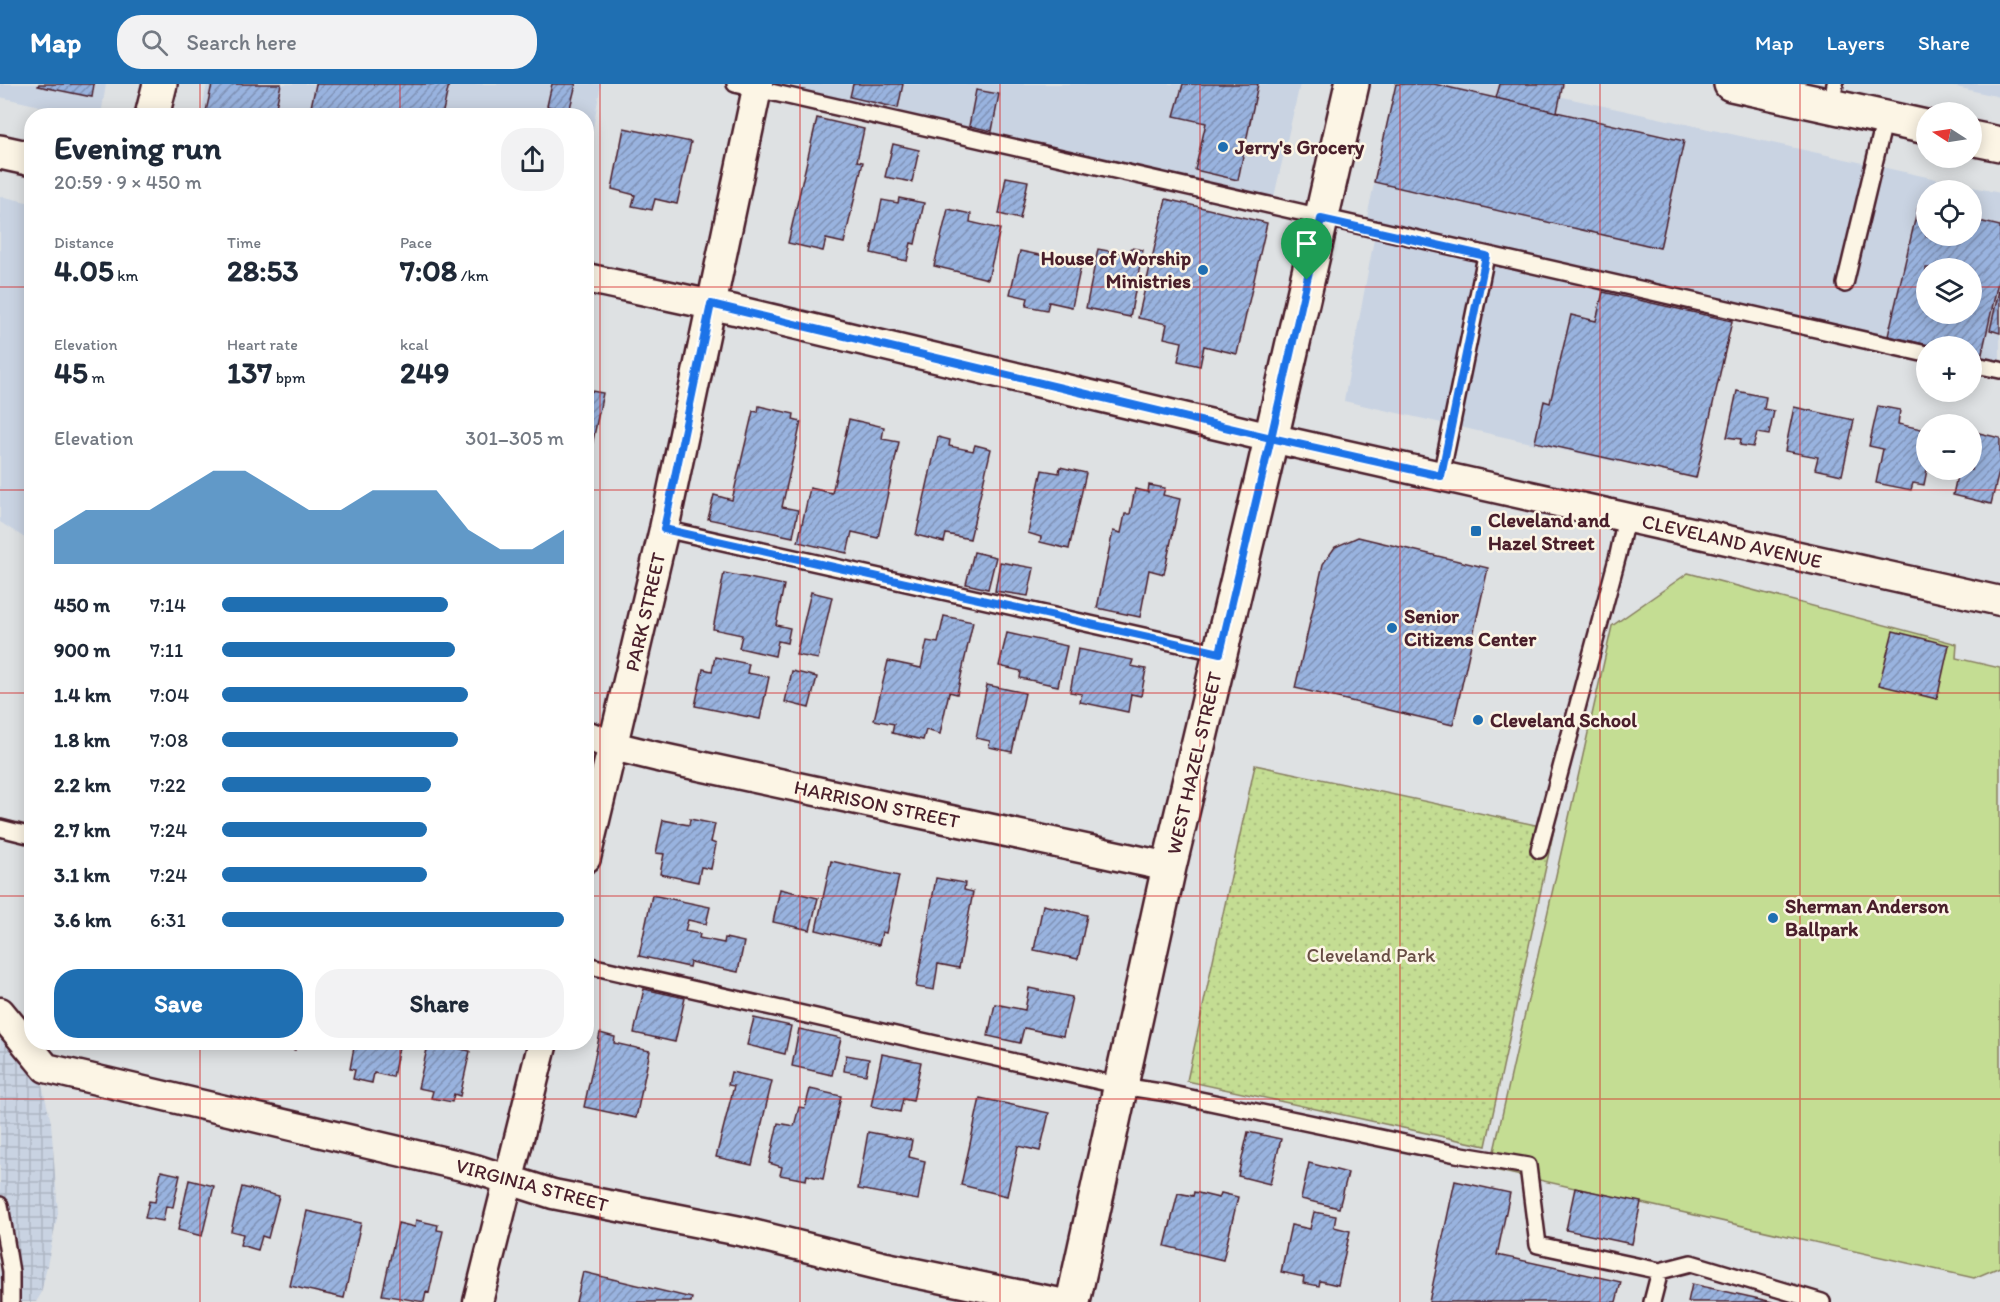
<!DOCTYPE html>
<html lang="en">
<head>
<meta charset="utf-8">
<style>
	:root { --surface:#fff; --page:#f2f2f3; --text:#1f2937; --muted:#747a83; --accent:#1f6fb2 }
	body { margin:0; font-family:Itim,sans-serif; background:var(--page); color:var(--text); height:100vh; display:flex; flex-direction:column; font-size:22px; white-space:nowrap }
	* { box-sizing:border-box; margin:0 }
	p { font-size:20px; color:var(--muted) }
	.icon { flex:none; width:33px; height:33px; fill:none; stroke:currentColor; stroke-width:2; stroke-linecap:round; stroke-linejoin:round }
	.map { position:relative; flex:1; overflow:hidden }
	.panel { position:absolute; left:24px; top:24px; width:570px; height:942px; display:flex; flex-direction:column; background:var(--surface); border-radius:24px; box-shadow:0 3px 15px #0003 }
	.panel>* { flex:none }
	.needle { width:39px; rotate:282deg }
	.fabs { position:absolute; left:1916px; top:18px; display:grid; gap:12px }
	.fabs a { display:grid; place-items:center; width:66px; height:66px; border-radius:50%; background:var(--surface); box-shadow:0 3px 15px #0003; font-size:30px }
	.pin { position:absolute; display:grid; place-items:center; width:51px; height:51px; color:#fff; margin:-62px -26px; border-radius:50% 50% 50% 0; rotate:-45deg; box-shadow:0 0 6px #0007 }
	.pin .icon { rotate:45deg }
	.round { display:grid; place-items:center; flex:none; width:63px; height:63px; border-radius:24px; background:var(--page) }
	.overview { display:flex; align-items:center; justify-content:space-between; height:102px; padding:0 30px }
	h1 { font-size:33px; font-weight:700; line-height:45px }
	.stats { display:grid; grid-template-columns:repeat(3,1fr); gap:9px; height:102px; padding:6px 30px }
	.stats div { display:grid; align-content:center }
	.stats b { font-size:30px; font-weight:700 }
	.stats small { font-size:16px; font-weight:400 }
	.stats p { font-size:16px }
	.chart { height:168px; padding:12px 30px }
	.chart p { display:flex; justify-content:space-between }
	.chart svg { width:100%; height:108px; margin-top:6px; fill:var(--accent); opacity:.7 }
	.primary-button { display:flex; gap:12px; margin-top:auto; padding:12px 30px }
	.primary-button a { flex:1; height:69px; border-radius:24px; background:var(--accent); color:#fff; font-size:24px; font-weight:700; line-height:69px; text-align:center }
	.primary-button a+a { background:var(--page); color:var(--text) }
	ul { padding:0 30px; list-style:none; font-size:20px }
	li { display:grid; grid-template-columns:96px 72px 1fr; align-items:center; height:45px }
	li i { height:15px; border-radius:8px; background:var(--accent) }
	header { display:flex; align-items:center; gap:36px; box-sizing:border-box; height:84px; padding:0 30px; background:var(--accent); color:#fff }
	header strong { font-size:28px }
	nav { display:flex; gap:33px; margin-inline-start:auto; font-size:21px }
	.search { width:420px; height:54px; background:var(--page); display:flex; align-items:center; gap:15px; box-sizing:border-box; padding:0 21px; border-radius:24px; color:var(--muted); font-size:22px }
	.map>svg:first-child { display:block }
	.built { fill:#c9d3e2; fill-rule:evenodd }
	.industrial { fill:url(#industrial-grid) }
	.grass { fill:#c4dd93; stroke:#877e5f; stroke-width:1.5 }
	.park { fill:url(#park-dots); stroke:#877e5f; stroke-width:1.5 }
	.building { fill:url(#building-hatch); stroke:#4a1f2b; stroke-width:1.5; fill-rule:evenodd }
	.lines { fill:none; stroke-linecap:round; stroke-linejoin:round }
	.service-casing { stroke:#4a1f2b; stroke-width:20 }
	.minor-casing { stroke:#4a1f2b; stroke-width:33 }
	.tertiary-casing { stroke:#4a1f2b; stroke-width:38 }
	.service { stroke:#fcf5e5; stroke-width:15 }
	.minor { stroke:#fcf5e5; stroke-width:28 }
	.tertiary { stroke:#fcf5e5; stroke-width:33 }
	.route-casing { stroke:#fff; stroke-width:12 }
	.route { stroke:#1a73e8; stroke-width:8 }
	.grid { fill:none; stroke:#d62828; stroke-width:1.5; stroke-opacity:0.55 }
	.poi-dot { fill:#1f6fb2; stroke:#fcf5e5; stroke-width:2 }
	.labels { text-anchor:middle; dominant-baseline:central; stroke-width:5; stroke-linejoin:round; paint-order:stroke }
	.poi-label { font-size:20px; font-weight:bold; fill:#4a1f2b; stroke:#fcf5e5; text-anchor:start }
	.street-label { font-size:20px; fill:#4a1f2b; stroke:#fcf5e5 }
	.park-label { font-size:20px; fill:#684e45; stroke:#fcf5e5 }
</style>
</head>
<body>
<header>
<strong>Map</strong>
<div class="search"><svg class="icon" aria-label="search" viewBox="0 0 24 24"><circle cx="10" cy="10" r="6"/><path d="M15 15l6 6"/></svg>Search here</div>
<nav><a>Map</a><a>Layers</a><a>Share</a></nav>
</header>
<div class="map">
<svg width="2000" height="1218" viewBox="0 0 2000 1218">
	<defs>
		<pattern id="industrial-grid" width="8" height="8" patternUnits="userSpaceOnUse" patternTransform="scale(1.5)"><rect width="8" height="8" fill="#c9d3e2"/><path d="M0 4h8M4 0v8" fill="none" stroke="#aeb5c2"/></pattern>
		<pattern id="park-dots" width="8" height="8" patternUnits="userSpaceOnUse" patternTransform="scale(1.5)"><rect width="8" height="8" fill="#c4dd93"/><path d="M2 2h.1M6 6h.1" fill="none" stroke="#aabd7f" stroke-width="1.8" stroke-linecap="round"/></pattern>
		<pattern id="building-hatch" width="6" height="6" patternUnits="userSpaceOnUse" patternTransform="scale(1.5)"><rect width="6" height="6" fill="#99b3df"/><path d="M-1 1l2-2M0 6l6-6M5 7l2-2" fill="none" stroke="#7f91b5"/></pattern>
	</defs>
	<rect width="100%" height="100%" fill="#dee1e3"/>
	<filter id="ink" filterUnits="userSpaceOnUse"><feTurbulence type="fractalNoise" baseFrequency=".0167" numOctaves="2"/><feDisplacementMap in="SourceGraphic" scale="12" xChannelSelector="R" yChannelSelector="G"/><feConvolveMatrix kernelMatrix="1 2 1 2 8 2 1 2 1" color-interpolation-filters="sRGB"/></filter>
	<g filter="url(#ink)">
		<path class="built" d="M 0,0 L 106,0 L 101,31 L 80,31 L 0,13 Z
			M 207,0 L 601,0 L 587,77 L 586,32 L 201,32 Z
			M 798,0 L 1300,0 L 1273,117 L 797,6 Z
			M 1395,0 L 1503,0 L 2000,109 L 2000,278 L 1971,272 L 1971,262 L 1926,263 L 1366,138 ZM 1926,106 L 1971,106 L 1971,152 L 1926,152 ZM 1926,184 L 1971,184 L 1971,230 L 1926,230 Z
			M 1943,0 L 2000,0 L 2000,13 Z
			M 0,112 L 31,119 L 31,458 L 0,438 Z
			M 1374,155 L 1648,217 L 1620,379 L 1344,317 Z"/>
		<path class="industrial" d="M 0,921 L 31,955 L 51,1038 L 58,1129 L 41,1210 L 36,1218 L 0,1218 Z"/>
		<path class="grass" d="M 1688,489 L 1957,560 L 1956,574 L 2000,584 L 2000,1183 L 1974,1194 L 1490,1085 L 1612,542 Z"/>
		<path class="park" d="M 1255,681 L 1554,745 L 1486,1062 L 1187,997 Z"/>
		<path class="building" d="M 39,0 L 94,0 L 92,13 L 38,2 Z
			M 212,0 L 281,0 L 274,32 L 205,32 Z
			M 316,0 L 449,0 L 442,32 L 309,32 Z
			M 552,0 L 576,0 L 569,28 L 547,22 Z
			M 853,0 L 903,0 L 898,24 L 850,13 Z
			M 1183,0 L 1258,0 L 1238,96 L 1195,86 L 1206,39 L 1174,32 Z
			M 1396,0 L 1434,0 L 1684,57 L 1660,164 L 1374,98 Z
			M 1500,0 L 1563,0 L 1557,28 L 1496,14 Z
			M 976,6 L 999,10 L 992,47 L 969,42 Z
			M 817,34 L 864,45 L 857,77 L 863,78 L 844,159 L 826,155 L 823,167 L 788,159 Z
			M 624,44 L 691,58 L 677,120 L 655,115 L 652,126 L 632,122 L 635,111 L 612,105 Z
			M 893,60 L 919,66 L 912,98 L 885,93 Z
			M 1006,93 L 1028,97 L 1020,135 L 999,130 Z
			M 899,114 L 924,119 L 915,160 L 911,159 L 907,177 L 871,169 L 882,116 L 898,119 Z
			M 1166,115 L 1267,139 L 1237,270 L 1204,262 L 1200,282 L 1178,277 L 1182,258 L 1164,254 L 1167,240 L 1138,234 Z
			M 1918,123 L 1926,125 L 1926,152 L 1971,152 L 1971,135 L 2000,142 L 2000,189 L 1981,274 L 1971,271 L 1971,262 L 1933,262 L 1888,252 ZM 1926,184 L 1971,184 L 1971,230 L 1926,230 Z
			M 948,125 L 971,130 L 970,138 L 1000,145 L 988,195 L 934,182 Z
			M 1131,164 L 1143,166 L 1130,233 L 1086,224 L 1098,165 L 1130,171 Z
			M 1020,167 L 1073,178 L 1074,176 L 1082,177 L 1072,223 L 1049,218 L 1047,226 L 1026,222 L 1028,214 L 1010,210 Z
			M 2000,202 L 2000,249 L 1990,246 Z
			M 1603,208 L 1732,237 L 1696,394 L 1535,358 L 1544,317 L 1550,319 L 1571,231 L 1596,237 Z
			M 586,306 L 603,309 L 591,366 L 586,365 Z
			M 1737,307 L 1766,313 L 1764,325 L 1774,327 L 1769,351 L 1757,349 L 1753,363 L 1740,361 L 1741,355 L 1727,353 Z
			M 759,322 L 794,330 L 793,336 L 801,338 L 782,423 L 798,426 L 793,453 L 708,435 L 714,411 L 732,416 L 753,327 L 758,328 Z
			M 1878,322 L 1900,326 L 1898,340 L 1926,346 L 1927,386 L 1924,401 L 1913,399 L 1911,406 L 1876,399 L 1883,365 L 1869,362 Z
			M 1794,323 L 1854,336 L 1842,391 L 1815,385 L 1818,373 L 1785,367 Z
			M 849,335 L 884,343 L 882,355 L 899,358 L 878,454 L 852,448 L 847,469 L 798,458 L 810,404 L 832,409 Z
			M 1971,347 L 2000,354 L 2000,384 L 1991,420 L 1953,411 L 1958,387 L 1950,386 L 1971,386 Z
			M 938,353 L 950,356 L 949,362 L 973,367 L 975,361 L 991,365 L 970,455 L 946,450 L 944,458 L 916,451 Z
			M 1060,383 L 1086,389 L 1069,465 L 1040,458 L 1041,453 L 1028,449 L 1042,386 L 1059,389 Z
			M 1149,401 L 1165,404 L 1163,411 L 1180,415 L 1164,490 L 1149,486 L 1140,533 L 1097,524 L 1113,447 L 1121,449 L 1125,430 L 1130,430 L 1135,405 L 1148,408 Z
			M 1358,453 L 1488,484 L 1453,641 L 1295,604 L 1323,480 L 1335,463 Z
			M 974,468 L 996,473 L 988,505 L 966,500 Z
			M 1000,478 L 1034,484 L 1028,512 L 995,507 Z
			M 724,489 L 784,501 L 776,541 L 790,544 L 787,559 L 778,557 L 775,572 L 739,564 L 742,551 L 713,545 Z
			M 811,508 L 832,513 L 818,575 L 796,571 Z
			M 944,532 L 973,538 L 957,610 L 949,608 L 940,650 L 926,646 L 923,656 L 892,649 L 894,640 L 874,636 L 888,577 L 921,584 L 927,557 L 938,559 Z
			M 1893,547 L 1949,561 L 1937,615 L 1879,601 Z
			M 1007,549 L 1067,562 L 1058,602 L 1020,594 L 1021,587 L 999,582 Z
			M 1078,565 L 1133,576 L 1131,582 L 1146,585 L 1141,612 L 1131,610 L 1128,628 L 1080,618 L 1082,610 L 1070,608 Z
			M 715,573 L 749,580 L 747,589 L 769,593 L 760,635 L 695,622 L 703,585 L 712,587 Z
			M 792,587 L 817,593 L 809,624 L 785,618 Z
			M 987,601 L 1025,609 L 1012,668 L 989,663 L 990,657 L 976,654 Z
			M 690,735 L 715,740 L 711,758 L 716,760 L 711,785 L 701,783 L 698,798 L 660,790 L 664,770 L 656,769 L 663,736 L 689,741 Z
			M 831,777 L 899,792 L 886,849 L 882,848 L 879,861 L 816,846 Z
			M 936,794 L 965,799 L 964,806 L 973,808 L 959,884 L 938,880 L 934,906 L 916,903 Z
			M 780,805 L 818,814 L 810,846 L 773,838 Z
			M 652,811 L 710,823 L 706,840 L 688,836 L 685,847 L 700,850 L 699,854 L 724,859 L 725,854 L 744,858 L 738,888 L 690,878 L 689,883 L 639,872 Z
			M 1043,821 L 1087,831 L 1078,875 L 1034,866 Z
			M 1029,904 L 1072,913 L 1063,952 L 1024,944 L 1020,959 L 988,952 L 995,920 L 1025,926 Z
			M 644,905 L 685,914 L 675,958 L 634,949 Z
			M 754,934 L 791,942 L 785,970 L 747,961 Z
			M 799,945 L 841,954 L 832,991 L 792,982 Z
			M 600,949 L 615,953 L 614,959 L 650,967 L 636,1034 L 584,1023 Z
			M 270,958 L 296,958 L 295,966 Z
			M 355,958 L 400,958 L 393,993 L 374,989 L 372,999 L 353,995 L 355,986 L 350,985 Z
			M 420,958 L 457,958 L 456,964 L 470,967 L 460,1012 L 454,1010 L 452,1018 L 431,1014 L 433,1007 L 418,1004 L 428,961 Z
			M 882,970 L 921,978 L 913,1017 L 903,1015 L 900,1028 L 871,1022 Z
			M 846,971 L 869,975 L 866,991 L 844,987 Z
			M 731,988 L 772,997 L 752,1081 L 716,1073 L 734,1002 L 728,1001 Z
			M 810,1005 L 841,1012 L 823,1095 L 807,1091 L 806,1096 L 780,1091 L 782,1083 L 769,1079 L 778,1039 L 794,1042 L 799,1023 L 805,1024 Z
			M 980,1014 L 1049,1029 L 1040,1067 L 1018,1062 L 1007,1112 L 961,1101 Z
			M 868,1048 L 912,1056 L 909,1073 L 925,1077 L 918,1116 L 858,1105 Z
			M 1248,1048 L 1281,1055 L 1270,1100 L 1238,1092 Z
			M 1309,1079 L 1348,1089 L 1339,1124 L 1301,1115 Z
			M 161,1087 L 180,1091 L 173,1123 L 166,1122 L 163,1137 L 145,1134 L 149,1117 L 155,1118 Z
			M 189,1096 L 214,1102 L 202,1152 L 178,1146 Z
			M 1455,1097 L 1510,1109 L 1497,1171 L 1621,1198 L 1616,1218 L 1429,1218 Z
			M 242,1103 L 279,1112 L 268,1154 L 262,1152 L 258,1166 L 240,1161 L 243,1150 L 231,1147 Z
			M 1575,1104 L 1641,1118 L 1632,1160 L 1566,1146 Z
			M 1194,1108 L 1219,1114 L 1221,1109 L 1238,1113 L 1223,1176 L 1165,1162 L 1178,1109 L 1193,1112 Z
			M 307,1127 L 361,1139 L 344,1214 L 290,1202 Z
			M 1314,1128 L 1336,1132 L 1334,1143 L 1350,1147 L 1338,1201 L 1320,1197 L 1319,1202 L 1303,1199 L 1304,1193 L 1281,1188 L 1291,1141 L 1310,1145 Z
			M 416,1136 L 438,1141 L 437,1146 L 443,1147 L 429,1209 L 426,1208 L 424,1218 L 382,1211 L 398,1139 L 415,1143 Z
			M 583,1188 L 692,1214 L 691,1218 L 576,1218 Z
			M 1692,1200 L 1773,1218 L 1688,1218 Z"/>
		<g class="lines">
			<defs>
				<path id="service" d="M 735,0 L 1926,270
					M 1831,22 L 1835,0
					M 1845,200 L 1885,34
					M 1971,280 L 2000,286
					M 1441,392 L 1486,172
					M 664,445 L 1220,569
					M 0,744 L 32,752
					M 1539,766 L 1618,471 L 1626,433
					M 586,881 L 1121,1002 L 1167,1009 L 1456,1070 L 1528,1082 L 1538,1161 L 1660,1187 L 1691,1179 L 1822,1218
					M 0,1121 L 11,1188 L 11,1218
					M 1652,1218 L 1660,1187"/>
				<path id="minor" d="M 586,194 L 735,226 L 1271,354 L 2000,517
					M 586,651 L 613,662 L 658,673 L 1169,783
					M 586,774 L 664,445 L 758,0
					M 0,928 L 46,984 L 475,1085 L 553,1110 L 740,1147 L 886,1183 L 1055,1218
					M 478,1218 L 543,958"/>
				<path id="tertiary" d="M 1731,0 L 1926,43
					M 152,32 L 160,0
					M 1971,54 L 2000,60
					M 0,68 L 32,75
					M 1073,1218 L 1169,783 L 1263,390 L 1352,0"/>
			</defs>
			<use href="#service" class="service-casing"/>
			<use href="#minor" class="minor-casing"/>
			<use href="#tertiary" class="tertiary-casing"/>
			<use href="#service" class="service"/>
			<use href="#minor" class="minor"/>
			<use href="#tertiary" class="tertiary"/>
		</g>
	</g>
	<g class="lines" filter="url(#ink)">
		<defs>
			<path id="route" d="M 1307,196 L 1271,354 L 711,220 L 664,445 L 1220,569 L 1271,354 L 1441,392 L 1486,172 L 1321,135 L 1307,196"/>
		</defs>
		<use href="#route" class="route-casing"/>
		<use href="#route" class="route"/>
	</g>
	<path class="grid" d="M 200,0 L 200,32M 400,0 L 400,32M 600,0 L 600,1218M 800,0 L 800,1218M 1000,0 L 1000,1218M 1200,0 L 1200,1218M 1400,0 L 1400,1218M 1600,0 L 1600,1218M 1800,0 L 1800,1218M 0,203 L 32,203M 586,203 L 1926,203M 1971,203 L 2000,203M 0,406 L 32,406M 586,406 L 2000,406M 0,609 L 32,609M 586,609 L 2000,609M 0,812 L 32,812M 586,812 L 2000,812M 200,958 L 200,1218M 400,958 L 400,1218M 0,1015 L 2000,1015"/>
	<g class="poi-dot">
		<circle cx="1223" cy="63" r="6"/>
		<circle cx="1203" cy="186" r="6"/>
		<rect x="1470" y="441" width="12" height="12" rx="3"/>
		<circle cx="1392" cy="544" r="6"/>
		<circle cx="1478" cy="636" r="6"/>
		<circle cx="1773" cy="834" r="6"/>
	</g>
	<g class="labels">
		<g class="poi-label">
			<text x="1235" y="63">Jerry's Grocery</text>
			<text x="1191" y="174" text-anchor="end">House of Worship<tspan x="1191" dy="23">Ministries</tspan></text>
			<text x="1488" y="436">Cleveland and<tspan x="1488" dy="23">Hazel Street</tspan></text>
			<text x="1404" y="532">Senior<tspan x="1404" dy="23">Citizens Center</tspan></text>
			<text x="1490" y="636">Cleveland School</text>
			<text x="1785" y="822">Sherman Anderson<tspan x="1785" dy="23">Ballpark</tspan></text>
		</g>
		<g class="street-label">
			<text transform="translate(1732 457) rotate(13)">CLEVELAND AVENUE</text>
			<text transform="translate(645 528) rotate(-77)">PARK STREET</text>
			<text transform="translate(1194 679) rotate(-77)">WEST HAZEL STREET</text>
			<text transform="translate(877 720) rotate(12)">HARRISON STREET</text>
			<text transform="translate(532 1101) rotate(15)">VIRGINIA STREET</text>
		</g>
		<g class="park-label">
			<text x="1371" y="871">Cleveland Park</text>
		</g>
	</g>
</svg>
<div class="fabs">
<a><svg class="needle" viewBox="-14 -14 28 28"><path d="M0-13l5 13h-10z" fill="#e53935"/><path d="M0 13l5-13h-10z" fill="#747a83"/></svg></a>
<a><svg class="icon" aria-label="locate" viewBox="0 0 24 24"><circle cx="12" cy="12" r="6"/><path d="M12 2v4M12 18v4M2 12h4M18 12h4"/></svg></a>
<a><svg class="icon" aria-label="layers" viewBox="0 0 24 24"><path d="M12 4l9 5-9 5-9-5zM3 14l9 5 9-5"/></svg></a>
<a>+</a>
<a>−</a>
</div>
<div class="pin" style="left:1307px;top:196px;background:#1e9e55"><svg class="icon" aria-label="arrive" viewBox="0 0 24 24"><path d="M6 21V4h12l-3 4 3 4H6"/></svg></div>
<section class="panel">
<div class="overview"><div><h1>Evening run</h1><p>20:59 · 9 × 450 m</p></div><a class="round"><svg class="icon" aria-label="share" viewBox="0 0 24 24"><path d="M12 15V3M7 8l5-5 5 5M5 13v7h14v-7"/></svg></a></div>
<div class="stats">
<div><p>Distance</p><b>4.05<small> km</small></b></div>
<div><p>Time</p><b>28:53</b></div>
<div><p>Pace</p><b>7:08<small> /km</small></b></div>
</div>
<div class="stats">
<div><p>Elevation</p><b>45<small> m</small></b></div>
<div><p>Heart rate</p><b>137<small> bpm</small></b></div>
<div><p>kcal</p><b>249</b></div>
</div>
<div class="chart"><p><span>Elevation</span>301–305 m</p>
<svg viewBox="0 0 160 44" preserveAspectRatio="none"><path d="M0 44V30L10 22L20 22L30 22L40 14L50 6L60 6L70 14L80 22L90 22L100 14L110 14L120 14L130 30L140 38L150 38L160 30V44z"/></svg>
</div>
<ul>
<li><b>450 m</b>7:14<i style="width:66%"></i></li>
<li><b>900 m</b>7:11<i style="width:68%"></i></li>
<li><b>1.4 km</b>7:04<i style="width:72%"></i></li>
<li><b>1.8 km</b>7:08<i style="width:69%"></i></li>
<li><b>2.2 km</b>7:22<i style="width:61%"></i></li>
<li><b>2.7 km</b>7:24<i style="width:60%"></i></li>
<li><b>3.1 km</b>7:24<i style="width:60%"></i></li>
<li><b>3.6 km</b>6:31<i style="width:100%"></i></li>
</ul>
<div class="primary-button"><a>Save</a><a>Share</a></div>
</section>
</div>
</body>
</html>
